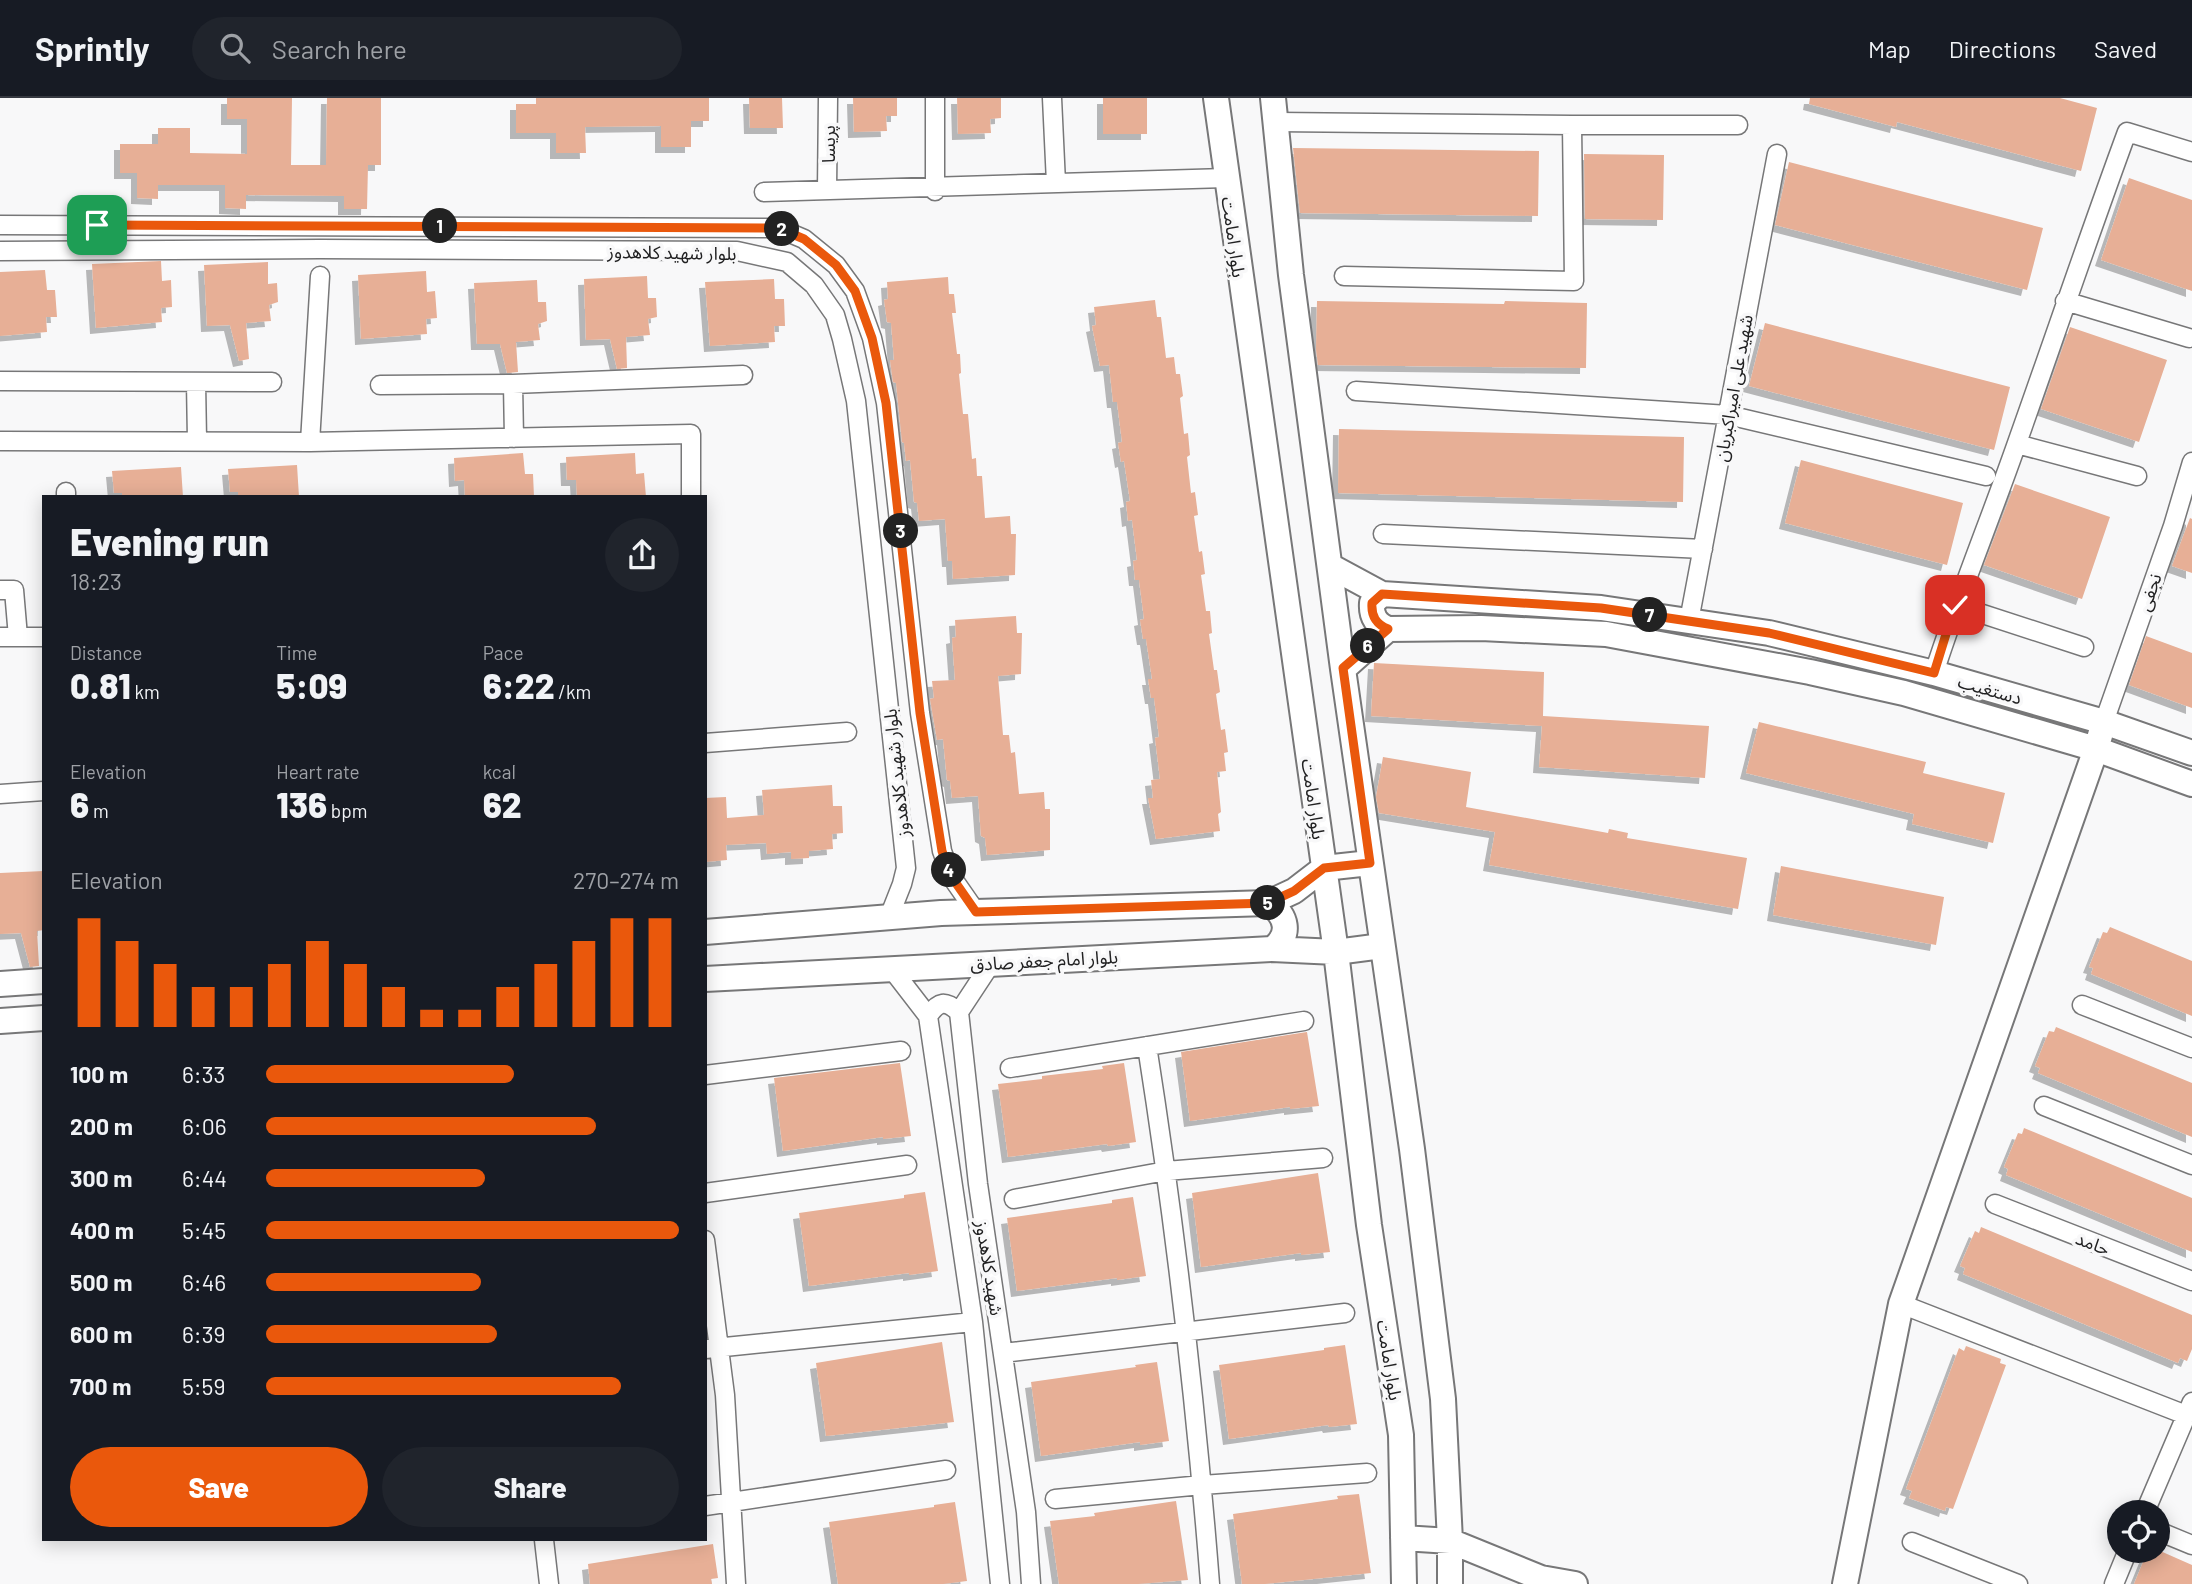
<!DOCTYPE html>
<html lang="en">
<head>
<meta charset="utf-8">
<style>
	:root { --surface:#171b24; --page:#20242c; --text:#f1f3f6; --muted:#9ea1a6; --line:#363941; --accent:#ea580c }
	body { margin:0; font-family:Barlow,"Noto Sans Arabic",sans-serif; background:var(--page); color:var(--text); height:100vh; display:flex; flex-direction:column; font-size:26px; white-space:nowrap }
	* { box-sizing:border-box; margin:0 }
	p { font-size:23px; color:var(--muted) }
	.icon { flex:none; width:38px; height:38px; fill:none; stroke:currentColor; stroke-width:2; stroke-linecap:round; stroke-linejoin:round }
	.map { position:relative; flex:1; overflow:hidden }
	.sheet { position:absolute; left:42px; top:397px; width:665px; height:1046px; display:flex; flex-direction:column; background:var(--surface); border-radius:0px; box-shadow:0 4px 18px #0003 }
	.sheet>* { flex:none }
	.tools { position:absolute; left:2107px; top:1402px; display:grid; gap:14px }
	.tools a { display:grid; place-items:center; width:63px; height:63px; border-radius:50%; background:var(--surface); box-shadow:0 4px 18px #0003; font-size:35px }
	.pin { position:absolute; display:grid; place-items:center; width:60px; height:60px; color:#fff; margin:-30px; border-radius:14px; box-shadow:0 4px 10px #0006 }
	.km { position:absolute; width:35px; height:35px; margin:-18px; border-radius:50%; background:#222; color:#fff; font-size:19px; line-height:35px; text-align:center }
	.round { display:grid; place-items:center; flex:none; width:74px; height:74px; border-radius:37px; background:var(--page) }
	.overview { display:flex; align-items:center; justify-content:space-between; height:119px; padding:0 28px }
	h1 { font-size:38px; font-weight:800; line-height:52px }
	.stats { display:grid; grid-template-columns:repeat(3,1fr); gap:10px; height:119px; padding:7px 28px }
	.stats div { display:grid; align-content:center }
	.stats b { font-size:35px; font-weight:800 }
	.stats small { font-size:19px; font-weight:400 }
	.stats p { font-size:19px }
	.chart { height:196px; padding:14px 28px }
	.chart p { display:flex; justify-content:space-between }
	.chart svg { width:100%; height:126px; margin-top:7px; stroke:var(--accent); stroke-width:6 }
	.button { display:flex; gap:14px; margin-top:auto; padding:14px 28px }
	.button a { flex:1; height:80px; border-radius:42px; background:var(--accent); color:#fff; font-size:28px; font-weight:800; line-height:80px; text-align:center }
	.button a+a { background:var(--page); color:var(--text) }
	ul { padding:0 28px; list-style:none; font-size:23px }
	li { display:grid; grid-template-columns:112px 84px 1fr; align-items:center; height:52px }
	li i { height:18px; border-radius:9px; background:var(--accent) }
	header { display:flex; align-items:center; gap:42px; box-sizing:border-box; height:98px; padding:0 35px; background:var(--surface); border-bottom:2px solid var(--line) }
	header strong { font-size:33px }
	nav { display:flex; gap:38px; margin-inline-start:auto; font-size:24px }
	.search { width:490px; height:63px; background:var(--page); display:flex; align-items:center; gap:18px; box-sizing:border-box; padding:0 24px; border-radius:38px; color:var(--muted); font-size:26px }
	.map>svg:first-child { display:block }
	.building { fill:#e7af96; filter:url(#shadow) }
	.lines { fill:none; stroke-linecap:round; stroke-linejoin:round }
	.street-casing { stroke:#777778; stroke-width:21 }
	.secondary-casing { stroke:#777778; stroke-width:28 }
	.street { stroke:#fff; stroke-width:18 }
	.secondary { stroke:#fff; stroke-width:24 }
	.route-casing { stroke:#fff; stroke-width:14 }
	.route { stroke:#ea580c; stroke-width:9 }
	.labels { text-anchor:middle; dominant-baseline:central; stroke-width:7; stroke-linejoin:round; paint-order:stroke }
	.street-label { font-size:18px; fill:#212122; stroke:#f8f8f9 }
</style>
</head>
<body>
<header>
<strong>Sprintly</strong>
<div class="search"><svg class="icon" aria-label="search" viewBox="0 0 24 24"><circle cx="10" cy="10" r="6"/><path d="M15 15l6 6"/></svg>Search here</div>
<nav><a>Map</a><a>Directions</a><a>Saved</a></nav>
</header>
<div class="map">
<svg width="2192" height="1486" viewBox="0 0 2192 1486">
	<defs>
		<filter id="shadow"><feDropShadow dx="-6" dy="6" stdDeviation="0" flood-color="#0004"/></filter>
	</defs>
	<rect width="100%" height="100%" fill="#f8f8f9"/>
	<path class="building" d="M 227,0 L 292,0 L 291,67 L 326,67 L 327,0 L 381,0 L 381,67 L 368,67 L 367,111 L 344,111 L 344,98 L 246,97 L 246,111 L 225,110 L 225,87 L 158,87 L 158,101 L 137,100 L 137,75 L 120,75 L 120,46 L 158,46 L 158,30 L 190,30 L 190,55 L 247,56 L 247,21 L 227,21 Z
		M 536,0 L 709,0 L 709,23 L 691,23 L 691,49 L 661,49 L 661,28 L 585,29 L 586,55 L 556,55 L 556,35 L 516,35 L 516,6 L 536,6 Z
		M 749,0 L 782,0 L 783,30 L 750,30 Z
		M 853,0 L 897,0 L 897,18 L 886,18 L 887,33 L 854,34 Z
		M 957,0 L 1001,0 L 1001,20 L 990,21 L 991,35 L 958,36 Z
		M 1103,0 L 1147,0 L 1147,36 L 1103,36 Z
		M 1810,0 L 2060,0 L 2097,10 L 2081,73 L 1897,24 L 1896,29 L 1809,6 Z
		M 1293,50 L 1539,53 L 1538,118 L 1300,115 Z
		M 1584,56 L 1664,57 L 1663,122 L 1585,121 Z
		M 1789,64 L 2043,130 L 2027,192 L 1775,127 Z
		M 2129,80 L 2192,102 L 2192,193 L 2101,162 Z
		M 161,163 L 162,183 L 171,182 L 172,209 L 161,210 L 162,224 L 96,230 L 92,166 Z
		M 268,164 L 268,186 L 277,185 L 278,204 L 269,207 L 271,223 L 246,225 L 249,261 L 239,263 L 230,227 L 207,228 L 204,167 Z
		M 45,172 L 47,192 L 55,192 L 57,219 L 46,219 L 47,234 L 0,238 L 0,174 Z
		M 426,173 L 427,194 L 435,193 L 437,220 L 426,221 L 427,236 L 361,241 L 358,177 Z
		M 647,178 L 648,200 L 656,200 L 657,219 L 648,221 L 650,237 L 626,239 L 627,270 L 617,271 L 610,241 L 586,242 L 584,181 Z
		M 948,179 L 949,196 L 954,196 L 956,215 L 952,215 L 957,256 L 960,256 L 961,275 L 959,276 L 963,316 L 968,316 L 972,361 L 976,360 L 977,378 L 982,378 L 985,420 L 1010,418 L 1011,436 L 1016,436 L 1015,477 L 953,481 L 952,463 L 948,463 L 945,421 L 919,423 L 917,405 L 914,404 L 910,362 L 906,363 L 904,345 L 902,344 L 896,285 L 893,284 L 892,277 L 890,262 L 894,262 L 891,225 L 887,224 L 884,202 L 888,201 L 887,184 Z
		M 774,181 L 775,201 L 784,201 L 785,228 L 774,228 L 775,244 L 710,248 L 705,184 Z
		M 537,182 L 538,204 L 546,204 L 547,223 L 538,226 L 540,242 L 516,244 L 518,274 L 507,275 L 500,246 L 477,246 L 474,185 Z
		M 1155,202 L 1157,219 L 1161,219 L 1166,260 L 1174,259 L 1176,276 L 1180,276 L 1183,298 L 1180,300 L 1184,336 L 1188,335 L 1190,357 L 1187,359 L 1191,395 L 1195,394 L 1198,417 L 1194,418 L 1199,454 L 1202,453 L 1205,476 L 1201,477 L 1206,513 L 1210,513 L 1212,535 L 1209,536 L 1214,572 L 1217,572 L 1220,594 L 1216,596 L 1221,632 L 1225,631 L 1228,654 L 1224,655 L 1226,673 L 1217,674 L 1221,714 L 1218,716 L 1220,733 L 1156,741 L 1148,700 L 1153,700 L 1151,682 L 1160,681 L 1155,640 L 1159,639 L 1154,600 L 1151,600 L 1148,581 L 1152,581 L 1146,541 L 1143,541 L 1140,522 L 1144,521 L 1139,482 L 1135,482 L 1133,463 L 1137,462 L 1132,422 L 1128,423 L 1126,404 L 1130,403 L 1124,363 L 1121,364 L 1118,345 L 1122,344 L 1117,304 L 1113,304 L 1109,267 L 1100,268 L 1092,228 L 1096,227 L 1094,209 Z
		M 1317,203 L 1504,206 L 1505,203 L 1587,205 L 1586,270 L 1318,267 L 1316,251 Z
		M 1765,225 L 2010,289 L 1994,352 L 1749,288 Z
		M 2070,229 L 2167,262 L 2139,344 L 2041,311 Z
		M 1339,331 L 1684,339 L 1683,404 L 1338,395 Z
		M 523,355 L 525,376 L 533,376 L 534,399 L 465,399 L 464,382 L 455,383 L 454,360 Z
		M 635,355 L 636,376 L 644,375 L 646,399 L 577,399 L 576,382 L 567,382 L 566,359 Z
		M 1801,362 L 1963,405 L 1947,467 L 1785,425 Z
		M 297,367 L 299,399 L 238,399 L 238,394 L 230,394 L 228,371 Z
		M 181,369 L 183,399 L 122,399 L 122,395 L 114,395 L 112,373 Z
		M 2015,386 L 2110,419 L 2082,501 L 1984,467 Z
		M 2190,420 L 2192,421 L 2192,475 L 2172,468 Z
		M 1016,518 L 1017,535 L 1022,535 L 1021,576 L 998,578 L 1003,637 L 1009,637 L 1011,655 L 1015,654 L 1019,696 L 1044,694 L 1045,711 L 1050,711 L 1050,752 L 987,757 L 985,740 L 981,738 L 978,698 L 952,700 L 950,683 L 947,682 L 943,641 L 937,642 L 930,601 L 934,600 L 932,583 L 955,582 L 952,540 L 956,539 L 955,522 Z
		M 2146,538 L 2192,555 L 2192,610 L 2129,587 Z
		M 1374,565 L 1544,574 L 1543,618 L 1709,628 L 1705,680 L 1539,669 L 1542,628 L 1371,618 Z
		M 1759,624 L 1926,664 L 1923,675 L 2005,695 L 1993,745 L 1912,726 L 1914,716 L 1746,675 Z
		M 1383,659 L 1471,674 L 1466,709 L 1608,735 L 1609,731 L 1628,735 L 1627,740 L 1747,760 L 1738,811 L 1489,767 L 1495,734 L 1379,715 L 1376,699 Z
		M 832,687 L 833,708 L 842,708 L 843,735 L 832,736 L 833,751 L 809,753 L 809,760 L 791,761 L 791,754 L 767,756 L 766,745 L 726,747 L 727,762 L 705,764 L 705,700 L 726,699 L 727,720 L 764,717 L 762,692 Z
		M 1781,768 L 1944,799 L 1936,847 L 1773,817 Z
		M 44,773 L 44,832 L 37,833 L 39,868 L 30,869 L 21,835 L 0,836 L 0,775 Z
		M 2110,829 L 2192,863 L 2192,918 L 2091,876 L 2093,870 L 2089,869 L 2103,834 L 2107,835 Z
		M 2056,929 L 2192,985 L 2192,1039 L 2038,975 L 2040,970 L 2035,968 L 2049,933 L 2054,934 Z
		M 1307,934 L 1319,1008 L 1290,1011 L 1290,1009 L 1190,1023 L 1181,954 Z
		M 900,965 L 911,1038 L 883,1041 L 883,1039 L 783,1053 L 774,980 Z
		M 1124,965 L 1136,1044 L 1108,1048 L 1107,1046 L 1008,1059 L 998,986 L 1042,981 L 1042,978 L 1103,971 L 1102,968 Z
		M 2024,1030 L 2192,1100 L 2192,1154 L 2006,1077 L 2008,1071 L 2004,1069 L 2018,1035 L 2022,1036 Z
		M 1318,1075 L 1330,1154 L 1301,1157 L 1301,1155 L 1201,1169 L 1192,1095 Z
		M 925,1094 L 938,1173 L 909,1177 L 909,1175 L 809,1188 L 799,1115 L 904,1100 L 904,1097 Z
		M 1133,1099 L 1146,1178 L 1117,1182 L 1117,1180 L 1017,1193 L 1007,1120 L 1112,1105 L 1112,1102 Z
		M 1981,1129 L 2192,1217 L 2192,1251 L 2187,1263 L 2180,1260 L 2178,1265 L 1963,1176 L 1965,1170 L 1960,1168 L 1975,1133 L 1979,1135 Z
		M 942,1244 L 954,1324 L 826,1338 L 816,1265 Z
		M 1345,1247 L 1357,1326 L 1329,1329 L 1328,1327 L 1229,1341 L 1219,1267 L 1324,1252 L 1324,1250 Z
		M 1966,1248 L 2001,1261 L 2000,1265 L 2006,1267 L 1953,1411 L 1946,1409 L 1945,1413 L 1909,1400 L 1912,1393 L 1906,1391 L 1959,1250 L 1964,1253 Z
		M 1157,1264 L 1169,1343 L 1140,1347 L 1140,1344 L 1041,1358 L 1031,1284 L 1136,1269 L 1135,1267 Z
		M 1359,1396 L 1371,1475 L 1265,1486 L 1242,1486 L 1233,1416 L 1338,1401 L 1337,1398 Z
		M 1176,1403 L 1188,1482 L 1138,1486 L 1059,1486 L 1050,1423 L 1095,1418 L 1094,1415 Z
		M 955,1404 L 967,1483 L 943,1486 L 838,1486 L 829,1424 L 934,1409 L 934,1407 Z
		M 713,1446 L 718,1480 L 711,1481 L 712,1486 L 590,1486 L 588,1466 Z
		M 2148,1452 L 2158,1452 L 2192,1467 L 2192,1486 L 2134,1486 Z"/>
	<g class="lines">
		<defs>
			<path id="street" d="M 935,0 L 935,93
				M 1052,0 L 1056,85
				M 1276,24 L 1572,27
				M 827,92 L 828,0
				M 764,94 L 1226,80
				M 0,127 L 778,130 L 804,141 L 836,167 L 855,193 L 872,240 L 886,305 L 920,615 L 942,753 L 951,778 L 976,814
				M 0,153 L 320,151 L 737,153 L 787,164 L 814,187 L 835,217 L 842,241 L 856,303 L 906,770 L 902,786 L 889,819
				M 1344,178 L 1574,183 L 1572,27 L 1738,27
				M 2065,203 L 2189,240
				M 0,283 L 272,284
				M 196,284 L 197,342
				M 513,286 L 514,340
				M 380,287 L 513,286 L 743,277
				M 1356,293 L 1728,317 L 1986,378
				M 0,343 L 310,344 L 691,336 L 691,399
				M 310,344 L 320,178
				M 2017,346 L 2137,378
				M 66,394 L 66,399
				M 1383,436 L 1703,451
				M 0,492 L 14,492 L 18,539
				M 1955,507 L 2084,549
				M 1689,523 L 1777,56
				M 0,539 L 44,539
				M 1934,575 C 1959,497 1990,422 2017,345 C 2054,241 2089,137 2127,34 L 2192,54
				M 2104,624 L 2173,428 L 2192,364
				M 705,645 L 847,634
				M 0,696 L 44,693
				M 992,864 L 959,914 L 978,1086 L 1026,1414 L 1031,1486
				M 891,870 L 928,918 L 973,1224 L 1000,1486
				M 2082,907 L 2192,950
				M 928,918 C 939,903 945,902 959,914
				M 1147,948 C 1175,1126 1196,1306 1210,1486
				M 1010,970 L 1304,923
				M 705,977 L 901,953
				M 2044,1008 L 2192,1067
				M 705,1095 L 907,1067
				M 1014,1101 L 1166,1073 L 1323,1060
				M 1995,1106 L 2192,1183
				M 705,1142 L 725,1297 L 736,1486
				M 1901,1206 L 2186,1317
				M 705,1251 L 973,1224
				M 1003,1255 L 1345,1215
				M 1055,1401 L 1202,1387 L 1367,1375
				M 705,1408 L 946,1372
				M 2145,1414 L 2192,1304
				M 2158,1433 L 2192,1447
				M 544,1442 L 549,1486
				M 1912,1444 L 2018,1486
				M 2114,1486 L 2128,1452"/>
			<path id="secondary" d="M 1216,0 L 1336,854 L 1369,1127 L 1401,1337 L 1404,1486
				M 1273,0 L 1291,177 L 1343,571 L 1412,1051 L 1443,1301 L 1450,1443 L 1450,1486
				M 1332,469 L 1382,496 L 1601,510 L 1769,535 L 1934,575 L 2104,624 L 2192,655
				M 1382,496 L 1372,505 C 1371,518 1376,526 1388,531
				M 1343,571 L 1388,531 L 1481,530 L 1606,536 L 1810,574 L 1904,595 L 2096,651 L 2192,686
				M 1268,805 C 1287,817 1292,837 1272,851
				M 705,834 L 941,815 L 1268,805 L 1294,793 L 1324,770 L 1370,765
				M 705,881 L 1272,851 L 1336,854 L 1382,848
				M 0,886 L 44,883
				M 0,923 L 44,920
				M 1403,1440 L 1450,1443 L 1541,1480 L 1575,1486
				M 1845,1486 L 1901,1206 L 2096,651 L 2104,624"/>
		</defs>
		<use href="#street" class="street-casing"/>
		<use href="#secondary" class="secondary-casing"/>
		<use href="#street" class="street"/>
		<use href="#secondary" class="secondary"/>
	</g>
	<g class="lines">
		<defs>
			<path id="route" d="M 97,127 L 778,130 L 804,141 L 836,167 L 855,193 L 872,240 L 886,305 L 920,615 L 942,753 L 951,778 L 976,814 L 1268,805 L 1294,793 L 1324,770 L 1370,765 L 1343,570 L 1388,531 C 1376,526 1371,518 1372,505 L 1382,496 L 1601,510 L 1769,535 L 1934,575 L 1955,507"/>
		</defs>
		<use href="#route" class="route-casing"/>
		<use href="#route" class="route"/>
	</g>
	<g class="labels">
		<g class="street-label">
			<text transform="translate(828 46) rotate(-90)">پریسا</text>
			<text transform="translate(1234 139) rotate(82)">بلوار امامت</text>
			<text transform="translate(672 154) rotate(1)">بلوار شهید کلاهدوز</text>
			<text transform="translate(1733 290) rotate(-80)">شهید علی امیراکبریان</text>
			<text transform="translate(2149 494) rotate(-71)">نجفی</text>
			<text transform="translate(1990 591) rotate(16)">دستغیب</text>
			<text transform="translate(896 675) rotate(-96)">بلوار شهید کلاهدوز</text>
			<text transform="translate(1314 701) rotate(82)">بلوار امامت</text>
			<text transform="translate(1044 862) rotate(-3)">بلوار امام جعفر صادق</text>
			<text transform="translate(2093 1145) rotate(21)">حامد</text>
			<text transform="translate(990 1170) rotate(81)">شهید کلاهدوز</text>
			<text transform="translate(1390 1262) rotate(81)">بلوار امامت</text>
		</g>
	</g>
</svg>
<div class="tools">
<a><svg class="icon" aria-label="locate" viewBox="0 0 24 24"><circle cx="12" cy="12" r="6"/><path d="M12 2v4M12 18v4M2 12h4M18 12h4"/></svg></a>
</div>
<div class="pin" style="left:97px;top:127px;background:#1e9e55"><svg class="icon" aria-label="arrive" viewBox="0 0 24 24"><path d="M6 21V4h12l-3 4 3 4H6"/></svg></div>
<div class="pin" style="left:1955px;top:507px;background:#d93025"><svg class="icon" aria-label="check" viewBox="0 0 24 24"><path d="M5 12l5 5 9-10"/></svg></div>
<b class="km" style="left:440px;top:128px">1</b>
<b class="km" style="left:782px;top:131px">2</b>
<b class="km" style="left:901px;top:433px">3</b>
<b class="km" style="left:949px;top:772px">4</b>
<b class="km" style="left:1268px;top:805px">5</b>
<b class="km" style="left:1368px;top:548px">6</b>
<b class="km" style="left:1650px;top:517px">7</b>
<section class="sheet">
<div class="overview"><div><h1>Evening run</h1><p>18:23</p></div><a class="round"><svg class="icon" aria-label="share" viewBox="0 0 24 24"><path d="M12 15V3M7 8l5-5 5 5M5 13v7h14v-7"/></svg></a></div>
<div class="stats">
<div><p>Distance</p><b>0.81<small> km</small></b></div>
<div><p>Time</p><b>5:09</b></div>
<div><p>Pace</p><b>6:22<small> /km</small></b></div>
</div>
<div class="stats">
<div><p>Elevation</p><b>6<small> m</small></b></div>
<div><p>Heart rate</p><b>136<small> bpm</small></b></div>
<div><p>kcal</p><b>62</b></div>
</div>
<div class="chart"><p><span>Elevation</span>270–274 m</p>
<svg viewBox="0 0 160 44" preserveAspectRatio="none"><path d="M5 44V6M15 44V14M25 44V22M35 44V30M45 44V30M55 44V22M65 44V14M75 44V22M85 44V30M95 44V38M105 44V38M115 44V30M125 44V22M135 44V14M145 44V6M155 44V6"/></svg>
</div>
<ul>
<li><b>100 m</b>6:33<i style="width:60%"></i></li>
<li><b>200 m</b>6:06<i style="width:80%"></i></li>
<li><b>300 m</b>6:44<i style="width:53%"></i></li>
<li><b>400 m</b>5:45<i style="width:100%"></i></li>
<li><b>500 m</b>6:46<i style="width:52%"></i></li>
<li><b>600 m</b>6:39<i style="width:56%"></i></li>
<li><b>700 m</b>5:59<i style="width:86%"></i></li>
</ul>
<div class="button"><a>Save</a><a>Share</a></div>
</section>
</div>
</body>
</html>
